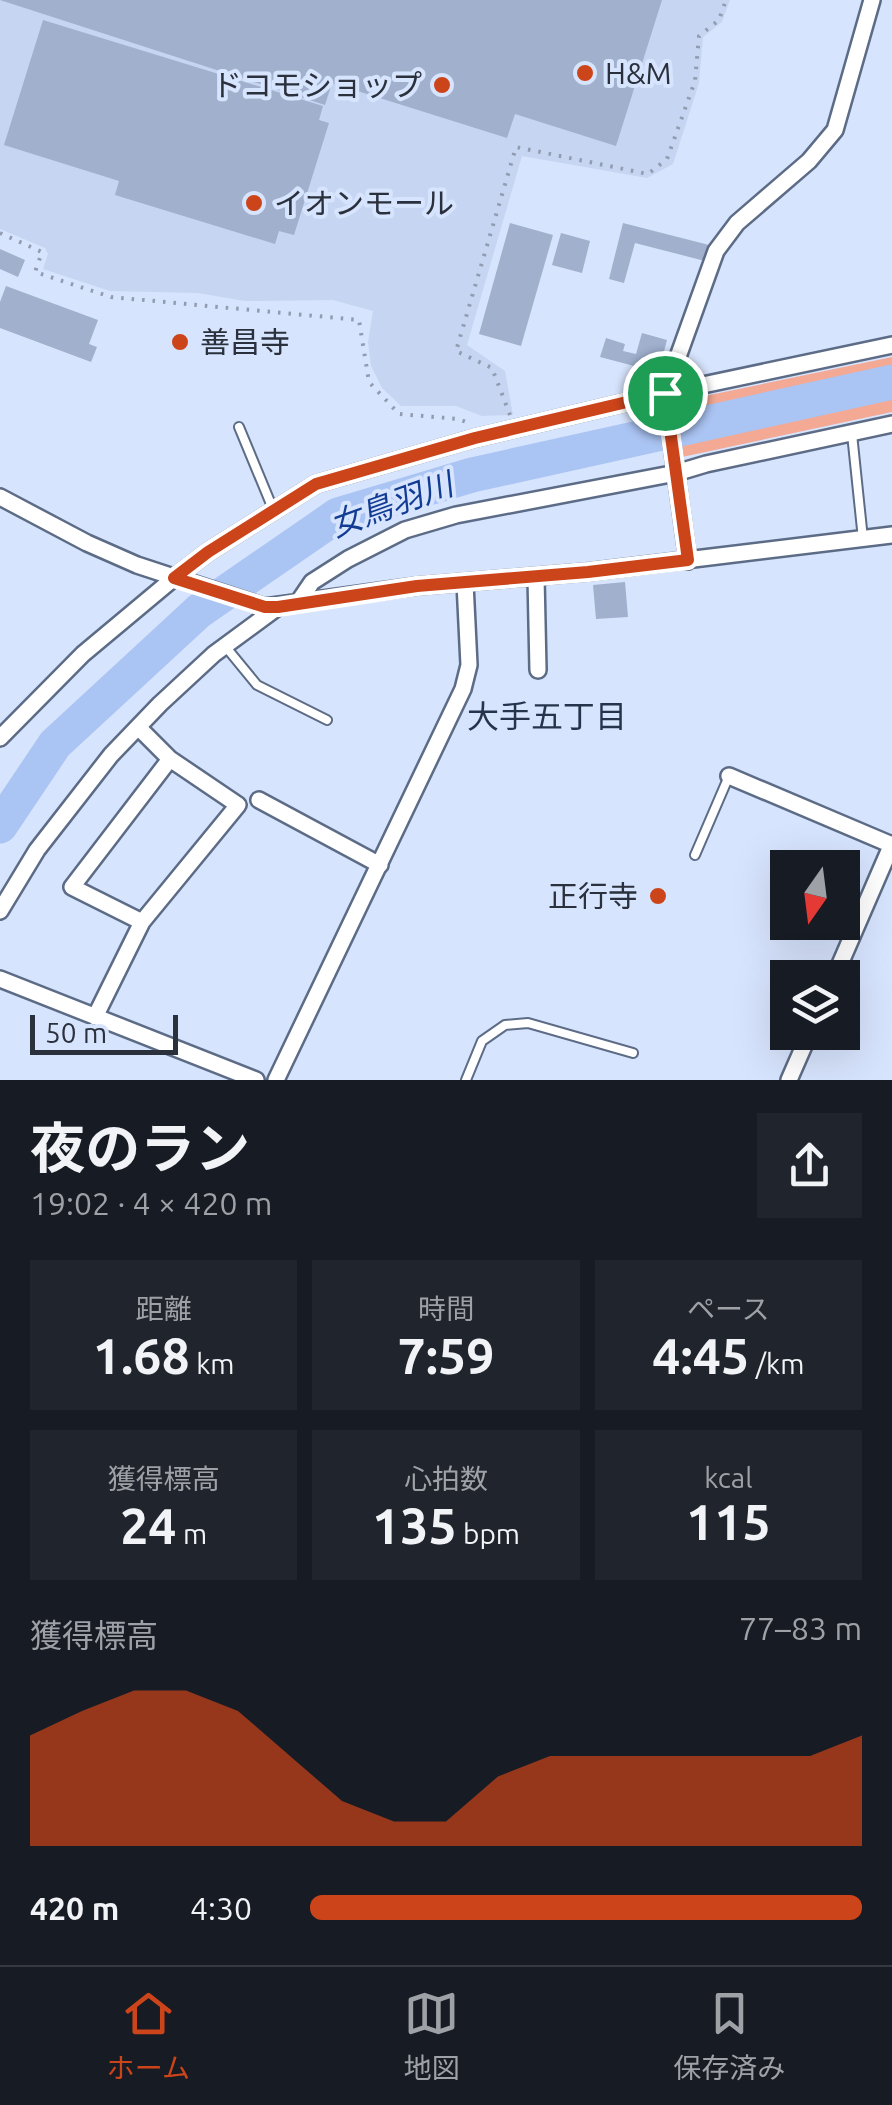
<!DOCTYPE html>
<html lang="ja">
<head>
<meta charset="utf-8">
<style>
	:root { --surface:#171b24; --page:#20242c; --text:#f1f3f6; --muted:#9ea1a6; --line:#363941; --accent:#cc441a }
	body { margin:0; font-family:Ubuntu,"Noto Sans JP",sans-serif; background:var(--page); color:var(--text); height:100vh; display:flex; flex-direction:column; font-size:38px; white-space:nowrap }
	* { box-sizing:border-box; margin:0 }
	p { font-size:32px; color:var(--muted) }
	.icon { flex:none; width:55px; height:55px; fill:none; stroke:currentColor; stroke-width:2; stroke-linecap:round; stroke-linejoin:round }
	.map { position:relative; height:1080px; overflow:hidden }
	.details { display:flex; flex-direction:column; background:var(--surface); flex:1 }
	.details>* { flex:none }
	.needle { width:65px; rotate:194deg }
	.tools { position:absolute; left:770px; top:850px; display:grid; gap:20px }
	.tools a { display:grid; place-items:center; width:90px; height:90px; border-radius:0px; background:var(--surface); box-shadow:0 10px 40px #0002; font-size:50px }
	.scale { position:absolute; left:30px; bottom:25px; width:148px; box-sizing:border-box; padding-left:10px; border:5px solid #2a303c; border-top:0; font-size:28px; line-height:35px; white-space:nowrap; color:#2a303c; -webkit-text-stroke:8px #d7e4fd; paint-order:stroke }
	.pin { position:absolute; display:grid; place-items:center; width:85px; height:85px; color:#fff; margin:-42px; border:5px solid #fff; border-radius:50%; box-shadow:0 2px 10px #0007 }
	.round { display:grid; place-items:center; flex:none; width:105px; height:105px; border-radius:0px; background:var(--page) }
	.headline { display:flex; align-items:center; justify-content:space-between; height:170px; padding:0 30px }
	h1 { font-size:55px; font-weight:700; line-height:75px }
	.metrics { display:grid; grid-template-columns:repeat(3,1fr); gap:15px; height:170px; padding:10px 30px }
	.metrics div { display:grid; align-content:center; border-radius:0px; background:var(--page); text-align:center }
	.metrics b { font-size:50px; font-weight:700 }
	.metrics small { font-size:28px; font-weight:400 }
	.metrics p { font-size:28px }
	.chart { height:280px; padding:20px 30px }
	.chart p { display:flex; justify-content:space-between }
	.chart svg { width:100%; height:180px; margin-top:10px; fill:var(--accent); opacity:.7 }
	ul { padding:0 30px; list-style:none; font-size:32px }
	li { display:grid; grid-template-columns:160px 120px 1fr; align-items:center; height:75px }
	li i { height:25px; border-radius:12px; background:var(--accent) }
	.tabs { display:flex; justify-content:space-around; align-items:center; height:140px; border-top:2px solid var(--line); background:var(--surface); font-size:28px; color:var(--muted) }
	.tabs a { display:grid; justify-items:center; gap:5px }
	.tabs .active { color:var(--accent) }
	.map>svg:first-child { display:block }
	.built { fill:#c6d5f2 }
	.green { fill:#f4a994 }
	.lines { fill:none; stroke-linecap:round; stroke-linejoin:round }
	.river { stroke:#aac4f3; stroke-width:35 }
	.building { fill:#a0b0cd }
	.service-casing { stroke:#5d6c86; stroke-width:12 }
	.minor-casing { stroke:#5d6c86; stroke-width:20 }
	.path { stroke:#929cb0; stroke-width:4; stroke-dasharray:2.5 8; stroke-linecap:butt }
	.service { stroke:#fff; stroke-width:8 }
	.minor { stroke:#fff; stroke-width:15 }
	.route-casing { stroke:#fff; stroke-width:20 }
	.route { stroke:#cc441a; stroke-width:12 }
	.poi-dot { fill:#cc441a; stroke:#d7e4fd; stroke-width:4 }
	.labels { text-anchor:middle; dominant-baseline:central; stroke-width:8; stroke-linejoin:round; paint-order:stroke }
	.poi-label { font-size:30px; fill:#2a303c; stroke:#d7e4fd; text-anchor:start }
	.water-label { font-size:32px; font-style:italic; fill:#123c93; stroke:#d7e4fd }
	.neighbourhood-label { font-size:32px; fill:#27334b; stroke:#d7e4fd }
</style>
</head>
<body>
<div class="map">
<svg width="892" height="1080" viewBox="0 0 892 1080">
	<rect width="100%" height="100%" fill="#d7e4fd"/>
	<path class="built" d="M 0,0 L 730,0 L 722,22 L 703,37 L 699,83 L 673,164 L 647,178 L 522,156 L 467,345 L 505,371 L 513,415 L 482,416 L 456,406 L 401,406 L 382,388 L 371,366 L 368,342 L 373,311 L 333,300 L 245,301 L 198,293 L 110,291 L 43,269 L 48,254 L 45,248 L 0,229 Z"/>
	<path class="green" d="M 892,357 L 892,377 L 674,424 L 671,403 Z
		M 892,389 L 892,412 L 682,457 L 675,434 Z"/>
	<g class="lines">
		<path class="river" d="M 0,826 L 55,744 L 199,611 L 338,515 L 472,475 L 892,382"/>
	</g>
	<path class="building" d="M 0,0 L 662,0 L 616,146 L 515,114 L 507,138 L 332,83 L 325,105 Z
		M 43,20 L 323,106 L 319,120 L 329,123 L 294,235 L 279,231 L 275,244 L 115,195 L 119,181 L 4,145 Z
		M 510,223 L 553,235 L 521,346 L 479,334 Z
		M 623,223 L 709,245 L 705,261 L 635,243 L 624,283 L 609,279 Z
		M 561,233 L 590,241 L 582,273 L 552,265 Z
		M 0,249 L 25,260 L 18,277 L 0,269 Z
		M 6,286 L 98,320 L 89,344 L 97,347 L 91,362 L 0,328 L 0,302 Z
		M 642,333 L 667,340 L 662,359 L 657,357 L 654,367 L 639,363 L 638,367 L 600,357 L 606,338 L 625,344 L 623,351 L 636,354 Z
		M 625,582 L 628,617 L 596,619 L 593,585 Z"/>
	<g class="lines">
		<defs>
			<path id="service" d="M 239,427 L 273,509
				M 852,434 L 863,539
				M 225,646 L 257,685 L 327,720
				M 695,855 L 729,776
				M 466,1080 L 482,1041 L 505,1025 L 528,1023 L 633,1053"/>
			<path id="minor" d="M 0,497 L 87,543 L 137,565 L 265,607 L 417,586 L 587,572 L 892,535
				M 688,561 L 665,393 L 716,251 L 737,223 L 809,161 L 835,130 L 872,0
				M 536,577 L 538,670
				M 297,604 L 312,582 L 348,559 L 405,530 L 456,515 L 676,473 L 706,464 L 892,424
				M 0,738 L 83,654 L 174,578 L 208,552 L 316,484 L 475,438 L 665,393 L 892,345
				M 729,776 L 892,845
				M 259,800 L 380,865
				M 0,911 L 37,850 L 111,755 L 160,704 L 214,654 L 278,607
				M 142,922 L 72,887 L 170,759
				M 834,978 L 892,844
				M 0,979 L 256,1080
				M 95,1017 L 142,922 L 238,805 L 170,759 L 138,727
				M 276,1080 L 463,689 L 469,665 L 465,583
				M 789,1080 L 810,1032"/>
		</defs>
		<use href="#service" class="service-casing"/>
		<use href="#minor" class="minor-casing"/>
		<path class="path" d="M 0,233 L 42,252 L 35,272 L 111,297 L 359,320 L 369,382 L 399,414 L 458,419 L 469,423
			M 510,415 L 492,368 L 456,351 L 516,147 L 648,174 L 667,159 L 695,81 L 699,36 L 719,20 L 726,0"/>
		<use href="#service" class="service"/>
		<use href="#minor" class="minor"/>
	</g>
	<g class="lines">
		<defs>
			<path id="route" d="M 665,393 L 688,560 L 588,572 L 417,586 L 278,607 L 265,607 L 174,578 L 208,552 L 316,484 L 475,438 Z"/>
		</defs>
		<use href="#route" class="route-casing"/>
		<use href="#route" class="route"/>
	</g>
	<g class="poi-dot">
		<circle cx="585" cy="73" r="10"/>
		<circle cx="442" cy="85" r="10"/>
		<circle cx="254" cy="203" r="10"/>
		<circle cx="180" cy="342" r="10"/>
		<circle cx="658" cy="896" r="10"/>
	</g>
	<g class="labels">
		<g class="poi-label">
			<text x="605" y="73">H&amp;M</text>
			<text x="422" y="85" text-anchor="end">ドコモショップ</text>
			<text x="274" y="203">イオンモール</text>
			<text x="200" y="342">善昌寺</text>
			<text x="638" y="896" text-anchor="end">正行寺</text>
		</g>
		<g class="water-label">
			<text transform="translate(391 504) rotate(-20)">女鳥羽川</text>
		</g>
		<g class="neighbourhood-label">
			<text x="547" y="716">大手五丁目</text>
		</g>
	</g>
</svg>
<div class="tools">
<a><svg class="needle" viewBox="-14 -14 28 28"><path d="M0-13l5 13h-10z" fill="#e53935"/><path d="M0 13l5-13h-10z" fill="#9ea1a6"/></svg></a>
<a><svg class="icon" aria-label="layers" viewBox="0 0 24 24"><path d="M12 4l9 5-9 5-9-5zM3 14l9 5 9-5"/></svg></a>
</div>
<div class="scale">50 m</div>
<div class="pin" style="left:665px;top:393px;background:#1e9e55"><svg class="icon" aria-label="arrive" viewBox="0 0 24 24"><path d="M6 21V4h12l-3 4 3 4H6"/></svg></div>
</div>
<section class="details">
<div class="headline"><div><h1>夜のラン</h1><p>19:02 · 4 × 420 m</p></div><a class="round"><svg class="icon" aria-label="share" viewBox="0 0 24 24"><path d="M12 15V3M7 8l5-5 5 5M5 13v7h14v-7"/></svg></a></div>
<div class="metrics">
<div><p>距離</p><b>1.68<small> km</small></b></div>
<div><p>時間</p><b>7:59</b></div>
<div><p>ペース</p><b>4:45<small> /km</small></b></div>
</div>
<div class="metrics">
<div><p>獲得標高</p><b>24<small> m</small></b></div>
<div><p>心拍数</p><b>135<small> bpm</small></b></div>
<div><p>kcal</p><b>115</b></div>
</div>
<div class="chart"><p><span>獲得標高</span>77–83 m</p>
<svg viewBox="0 0 160 44" preserveAspectRatio="none"><path d="M0 44V17L10 11L20 6L30 6L40 11L50 22L60 33L70 38L80 38L90 27L100 22L110 22L120 22L130 22L140 22L150 22L160 17V44z"/></svg>
</div>
<ul>
<li><b>420 m</b>4:30<i style="width:100%"></i></li>
</ul>
</section>
<nav class="tabs">
<a class="active"><svg class="icon" aria-label="home" viewBox="0 0 24 24"><path d="M3 11l9-7 9 7M6 9v11h12V9"/></svg>ホーム</a>
<a><svg class="icon" aria-label="map" viewBox="0 0 24 24"><path d="M3 6l6-2 6 2 6-2v14l-6 2-6-2-6 2zM9 4v14M15 6v14"/></svg>地図</a>
<a><svg class="icon" aria-label="saved" viewBox="0 0 24 24"><path d="M7 4h10v16l-5-4-5 4z"/></svg>保存済み</a>
</nav>
</body>
</html>
